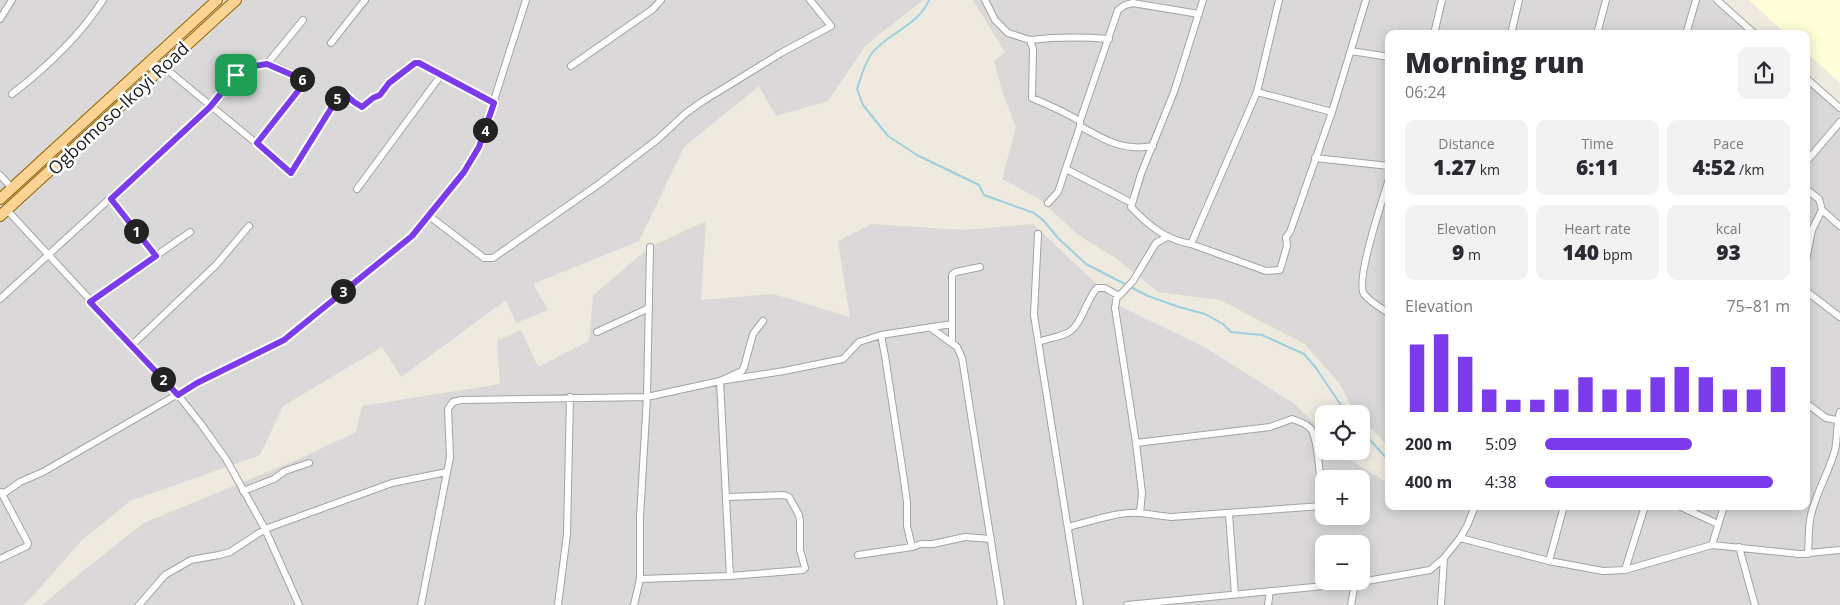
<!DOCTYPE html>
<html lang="en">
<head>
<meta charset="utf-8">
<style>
	:root { --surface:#fff; --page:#f2f2f3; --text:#2b2b33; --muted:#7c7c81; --accent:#7c3aed }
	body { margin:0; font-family:"Open Sans",sans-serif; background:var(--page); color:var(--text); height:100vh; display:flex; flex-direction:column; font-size:19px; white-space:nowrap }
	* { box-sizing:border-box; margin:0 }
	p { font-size:16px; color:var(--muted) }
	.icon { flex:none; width:28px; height:28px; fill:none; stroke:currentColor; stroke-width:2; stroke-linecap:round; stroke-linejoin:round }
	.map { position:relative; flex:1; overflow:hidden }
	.side { position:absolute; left:1385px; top:30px; width:425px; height:480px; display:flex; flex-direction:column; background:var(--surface); border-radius:10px; box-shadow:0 2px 12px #0003 }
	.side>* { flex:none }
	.buttons { position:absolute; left:1315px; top:405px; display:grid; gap:10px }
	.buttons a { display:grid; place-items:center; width:55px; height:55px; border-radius:10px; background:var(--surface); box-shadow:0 2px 12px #0003; font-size:25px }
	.pin { position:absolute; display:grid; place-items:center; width:42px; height:42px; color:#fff; margin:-21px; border-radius:10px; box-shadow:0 2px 8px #0006 }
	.km { position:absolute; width:25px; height:25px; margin:-12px; border-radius:50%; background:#222; color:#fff; font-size:14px; line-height:25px; text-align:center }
	.round { display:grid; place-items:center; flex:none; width:52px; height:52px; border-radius:10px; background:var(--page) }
	.headline { display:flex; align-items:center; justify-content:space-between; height:85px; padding:0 20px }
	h1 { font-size:28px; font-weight:800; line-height:38px }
	.stats { display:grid; grid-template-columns:repeat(3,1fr); gap:8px; height:85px; padding:5px 20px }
	.stats div { display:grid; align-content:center; border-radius:10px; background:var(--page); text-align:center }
	.stats b { font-size:21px; font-weight:800 }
	.stats small { font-size:14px; font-weight:400 }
	.stats p { font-size:14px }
	.chart { height:140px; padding:10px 20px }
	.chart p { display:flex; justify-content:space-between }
	.chart svg { width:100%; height:90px; margin-top:5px; stroke:var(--accent); stroke-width:6 }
	ul { padding:0 20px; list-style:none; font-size:16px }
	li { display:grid; grid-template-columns:80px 60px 1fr; align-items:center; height:38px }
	li i { height:12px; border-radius:6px; background:var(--accent) }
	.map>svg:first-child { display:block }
	.residential { fill:#dad8d8; fill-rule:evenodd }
	.education { fill:#feffd8 }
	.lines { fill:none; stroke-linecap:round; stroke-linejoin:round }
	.stream { stroke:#9dcfdf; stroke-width:2 }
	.minor-casing { stroke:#a3a3a3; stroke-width:8 }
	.primary-casing { stroke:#936500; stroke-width:12 }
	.minor { stroke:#fff; stroke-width:6 }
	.primary { stroke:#ffd394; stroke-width:10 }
	.route-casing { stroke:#fff; stroke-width:10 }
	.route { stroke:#7c3aed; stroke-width:6 }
	.labels { text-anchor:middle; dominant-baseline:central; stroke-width:5; stroke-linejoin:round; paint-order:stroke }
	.street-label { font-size:18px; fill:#1c1c1c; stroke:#fff }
</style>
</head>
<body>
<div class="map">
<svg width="1840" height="605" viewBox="0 0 1840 605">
	<rect width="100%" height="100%" fill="#eeeae0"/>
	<path class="residential" d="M 0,0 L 923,0 L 866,45 L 828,101 L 776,116 L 759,86 L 684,147 L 639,241 L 533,284 L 548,310 L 516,323 L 506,300 L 401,377 L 382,347 L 283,406 L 260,455 L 130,501 L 81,541 L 33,596 L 23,605 L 0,605 Z
		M 973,0 L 1711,0 L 1749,34 L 1389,34 L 1389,449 L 1381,438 L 1361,419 L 1361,414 L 1355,413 L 1339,383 L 1305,344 L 1220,300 L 1158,292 L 1117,259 L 1077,234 L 1038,198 L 1002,179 L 1016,127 L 1003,94 L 994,61 L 1005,52 Z
		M 1806,83 L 1840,111 L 1840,605 L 42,605 L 84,570 L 144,523 L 301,458 L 356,432 L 362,406 L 500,384 L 497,341 L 521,330 L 538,367 L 589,341 L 593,295 L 650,247 L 706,221 L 701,300 L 773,294 L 850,317 L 838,241 L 872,224 L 964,230 L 1033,224 L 1120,306 L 1206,348 L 1296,405 L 1324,433 L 1324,451 L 1342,451 L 1352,461 L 1389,484 L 1389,506 L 1806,506 ZM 1324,479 L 1361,479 L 1361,516 L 1324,516 ZM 1324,544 L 1361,544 L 1361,581 L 1324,581 Z"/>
	<path class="education" d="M 1749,0 L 1840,0 L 1840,83 L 1806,52 L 1806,34 L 1786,34 Z"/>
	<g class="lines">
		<path class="stream" d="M 929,0 C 919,25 888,33 872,53 C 865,62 861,77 857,89 L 863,105 L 888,136 L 917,155 L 979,185 L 984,195 L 1034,213 L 1043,220 L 1058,238 L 1086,264 L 1148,296 L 1179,307 L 1205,314 L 1223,324 L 1231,332 L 1262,335 L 1304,354 L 1316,368 L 1347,414
			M 1361,430 L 1389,461"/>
		<defs>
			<path id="minor" d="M 985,0 L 995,20 L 1008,33 L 1030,40
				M 1203,0 L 1174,92 L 1141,174 L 1131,207 C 1148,225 1166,240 1191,244 L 1257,92 L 1279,0
				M 1717,0 L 1755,34
				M 0,19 L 12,0
				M 1434,34 L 1442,0
				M 1511,34 L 1519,0
				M 1597,34 L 1606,0
				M 1686,34 L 1696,0
				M 1109,39 C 1083,37 1056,37 1030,40 L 1033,49 L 1032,98 C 1049,105 1064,112 1080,121 L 1080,126 C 1096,135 1114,146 1133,147 C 1139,148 1147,147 1153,146
				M 331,43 L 365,0
				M 1351,51 L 1389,57
				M 267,64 L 303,20
				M 163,66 C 205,102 249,136 291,173 L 340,94 L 345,94 L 354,102 L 362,107 L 373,98 L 379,95 L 389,83 L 415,63 L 419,63 L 493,103
				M 571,66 L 653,9 L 661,0
				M 1806,78 L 1840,108
				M 1257,92 L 1332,112
				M 12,94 C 47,67 79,37 103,0
				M 1080,121 L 1118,10 L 1125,5 L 1133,3 L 1199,14
				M 1315,158 L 1389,166
				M 1806,162 L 1840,122
				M 1066,169 L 1132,203
				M 0,175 L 12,188
				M 1389,179 C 1383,198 1355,281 1364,294 C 1370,302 1381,308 1389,313
				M 357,189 L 441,75
				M 1806,189 L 1819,199 L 1822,210 L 1840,226
				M 111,199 L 156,256
				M 1048,203 L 1058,192 L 1080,126
				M 7,210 L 178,395 L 201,424 L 226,459 L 265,529 L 299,605
				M 428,215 L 484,258 L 493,258 L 599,184 L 658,139 L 686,113 L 703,101 L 781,53 L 831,26 L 810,0
				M 1038,234 L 1034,315 L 1080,605
				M 1191,244 L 1266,271 L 1280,270 L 1287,246 L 1286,237 L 1290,232 L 1332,112 L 1366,0
				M 1806,284 L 1806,261 L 1812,230 L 1822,210
				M 1806,291 L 1840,317
				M 1117,295 L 1115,308 L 1136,443 L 1142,493 L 1140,513
				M 0,299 L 210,107 C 225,89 240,62 267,64 C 280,66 294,76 306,81 L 259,142 L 257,143
				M 90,302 L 190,232
				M 931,328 L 957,347 L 962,358 L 1001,605
				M 597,332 L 649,308
				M 881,335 L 885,356 L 904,480 L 907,502 L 907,526 L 912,547
				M 952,342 L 952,275 L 956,272 L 980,267
				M 1039,342 C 1047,338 1062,337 1069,332 C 1082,324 1086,300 1097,288 L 1105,288 L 1119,296 L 1133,281 L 1156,243 L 1167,237
				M 131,346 L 216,265 L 249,226
				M 1806,403 L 1826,418 L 1837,420
				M 243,491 L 274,479 L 285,471 L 309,463
				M 0,493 L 3,494 L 20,482 L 43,472 L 197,383 L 284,340 L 412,236 L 464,172 L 479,147 L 526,0
				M 1679,506 L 1718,524
				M 1229,514 L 1235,595
				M 1068,527 C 1089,522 1118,511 1140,513 C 1150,514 1160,516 1171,517 L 1322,506 C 1321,492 1319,437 1310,428 C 1305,423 1298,421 1292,419 L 1270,427 L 1136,443
				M 1460,538 L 1549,561 L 1603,571 L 1625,570 L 1712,545 L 1799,554 L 1840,550
				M 1712,545 L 1724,506
				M 1739,547 L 1755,605
				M 1808,554 C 1809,541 1808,527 1811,515 C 1816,493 1829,472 1835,450 C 1838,437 1836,425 1840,412
				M 858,555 L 912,547 L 921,544 L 933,544 L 965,537 L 991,539
				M 0,559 L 27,546 L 28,543 L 1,492
				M 1549,561 L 1564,506
				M 1625,570 L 1645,506
				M 730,576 L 720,381 L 742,371 L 744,367 L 753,334 L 763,321
				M 640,579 L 730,576 L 803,570 L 805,568 L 800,550 L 800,522 L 799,515 L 789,497 L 784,495 L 727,497
				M 139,605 L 165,575 L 191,560 L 219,555 L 230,552 L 265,529 L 392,483 L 447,472
				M 421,605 L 450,457 L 448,409 L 453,402 L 461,400 L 647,397 L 720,381 L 784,371 L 843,359 L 859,342 L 881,335 L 952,324
				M 558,605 L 567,534 L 570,397
				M 634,605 L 640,579 L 640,517 L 647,397 L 650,247
				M 1127,605 L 1355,583 L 1430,570 L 1444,558 L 1460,538 L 1467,526 L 1475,506
				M 1268,605 L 1270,591
				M 1351,605 L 1355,583
				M 1441,605 L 1444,558"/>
			<path id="primary" d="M 0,199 L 217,0
				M 0,216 L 236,0"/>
		</defs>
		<use href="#minor" class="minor-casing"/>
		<use href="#primary" class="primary-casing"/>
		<use href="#minor" class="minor"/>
		<use href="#primary" class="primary"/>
	</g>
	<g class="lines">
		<defs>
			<path id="route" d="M 415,63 L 419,63 L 494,103 L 479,147 L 464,172 L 412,236 L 284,340 L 197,383 L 178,395 L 90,302 L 156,256 L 111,199 L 210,107 L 236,75 L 248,67 L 267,64 L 306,81 L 257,143 L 291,173 L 340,94 L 345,94 L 354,102 L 362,107 L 373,98 L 380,95 L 389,83 Z"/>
		</defs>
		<use href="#route" class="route-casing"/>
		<use href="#route" class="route"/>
	</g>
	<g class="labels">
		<g class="street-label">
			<text transform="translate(118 108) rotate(-43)">Ogbomoso-Ikoyi Road</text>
		</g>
	</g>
</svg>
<div class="buttons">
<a><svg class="icon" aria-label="locate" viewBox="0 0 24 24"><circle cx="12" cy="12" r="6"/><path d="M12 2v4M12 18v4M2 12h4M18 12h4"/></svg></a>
<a>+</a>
<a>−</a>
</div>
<div class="pin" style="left:236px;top:75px;background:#1e9e55"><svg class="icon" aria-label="arrive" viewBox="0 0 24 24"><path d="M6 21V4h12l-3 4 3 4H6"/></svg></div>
<b class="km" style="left:136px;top:231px">1</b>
<b class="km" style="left:163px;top:379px">2</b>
<b class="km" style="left:343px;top:291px">3</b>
<b class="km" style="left:485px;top:130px">4</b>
<b class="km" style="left:337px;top:98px">5</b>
<b class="km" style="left:302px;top:79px">6</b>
<section class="side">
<div class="headline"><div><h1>Morning run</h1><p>06:24</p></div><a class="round"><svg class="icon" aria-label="share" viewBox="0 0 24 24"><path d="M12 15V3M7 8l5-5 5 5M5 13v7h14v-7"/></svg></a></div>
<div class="stats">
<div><p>Distance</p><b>1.27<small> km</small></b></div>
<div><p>Time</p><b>6:11</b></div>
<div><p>Pace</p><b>4:52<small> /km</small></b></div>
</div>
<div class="stats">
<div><p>Elevation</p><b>9<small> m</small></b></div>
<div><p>Heart rate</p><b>140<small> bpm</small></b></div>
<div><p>kcal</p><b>93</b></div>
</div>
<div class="chart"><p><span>Elevation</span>75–81 m</p>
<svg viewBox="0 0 160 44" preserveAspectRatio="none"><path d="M5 44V11M15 44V6M25 44V17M35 44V33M45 44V38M55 44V38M65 44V33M75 44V27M85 44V33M95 44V33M105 44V27M115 44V22M125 44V27M135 44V33M145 44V33M155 44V22"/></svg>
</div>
<ul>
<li><b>200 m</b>5:09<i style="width:60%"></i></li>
<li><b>400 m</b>4:38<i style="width:93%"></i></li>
</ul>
</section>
</div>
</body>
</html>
